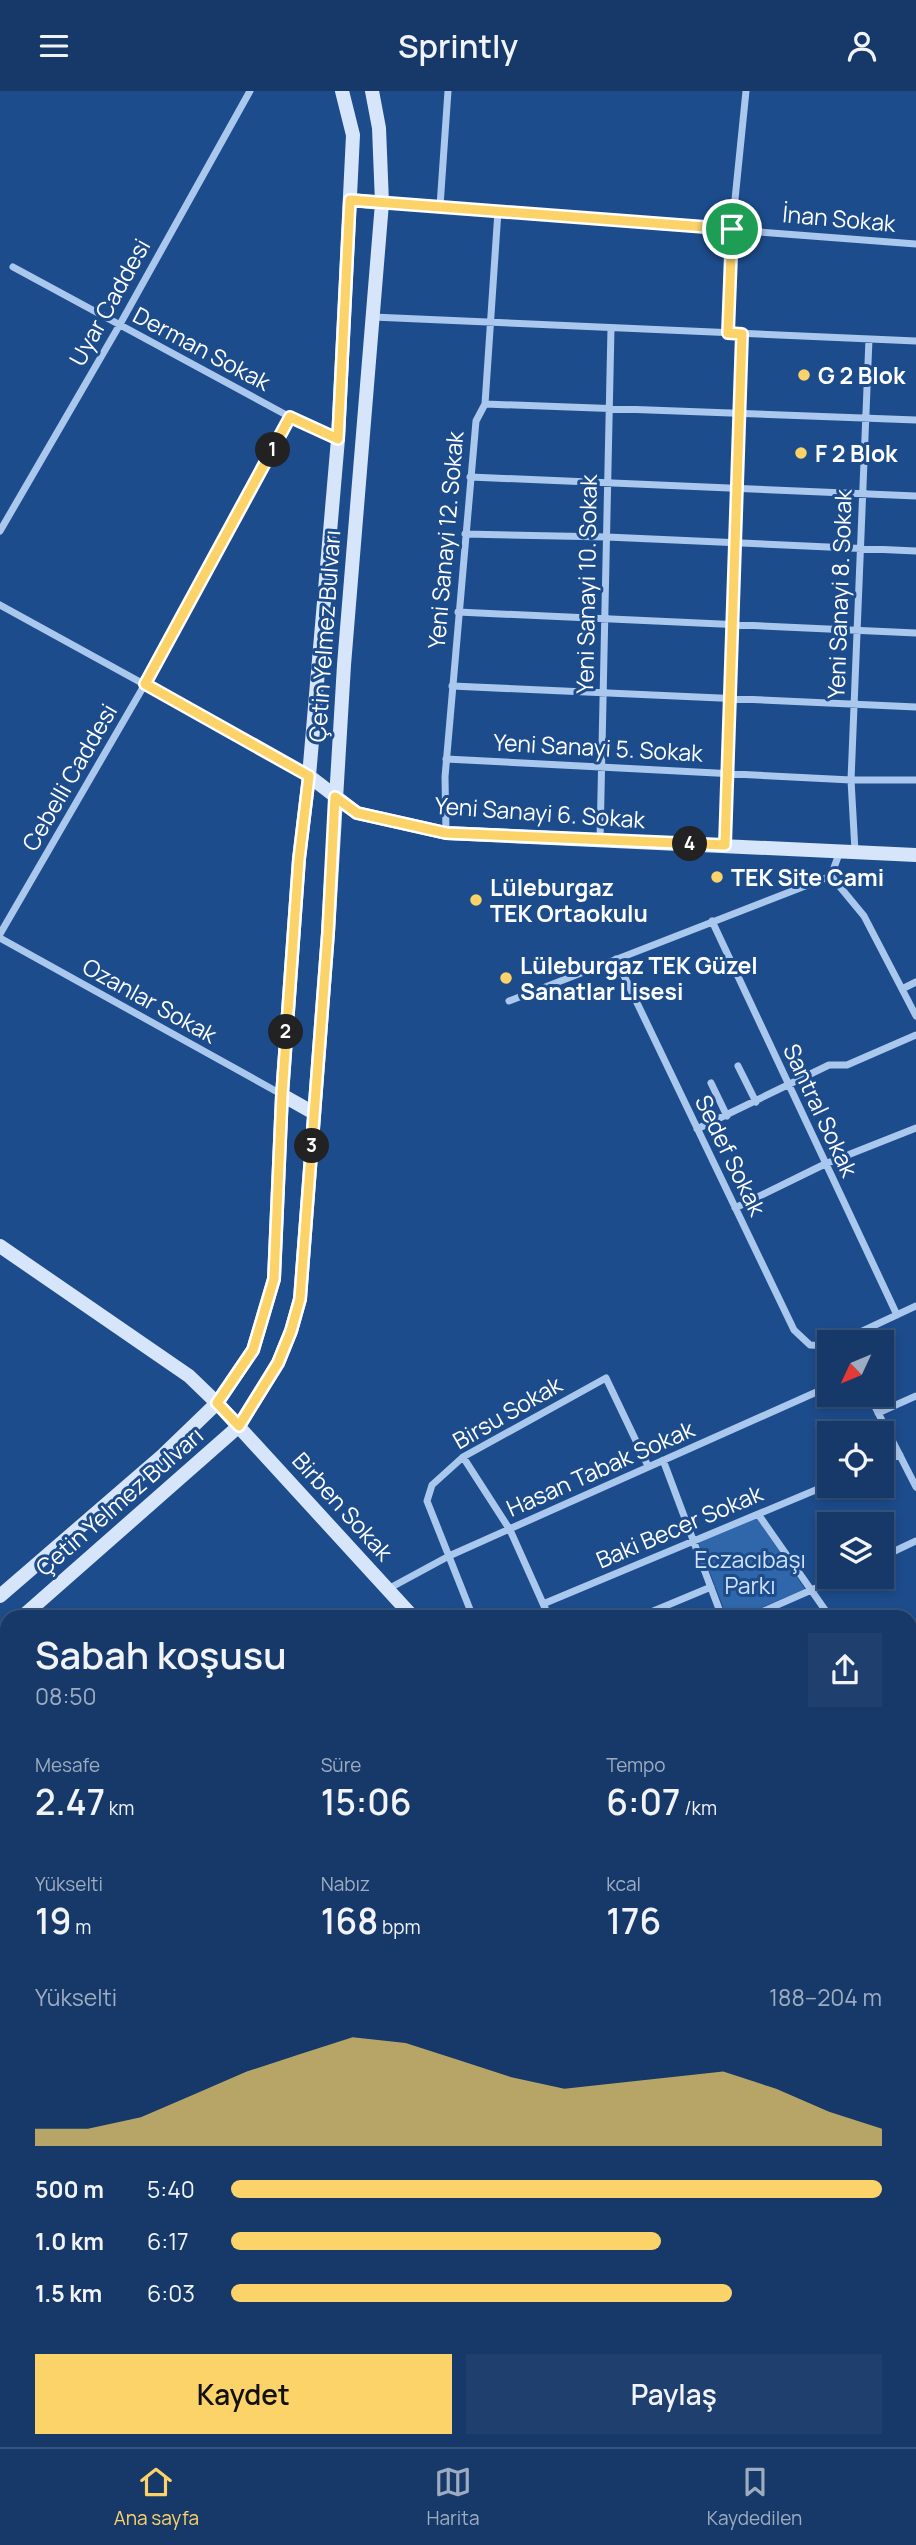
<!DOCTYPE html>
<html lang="tr">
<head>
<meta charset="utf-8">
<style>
	:root { --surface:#163969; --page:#1f406f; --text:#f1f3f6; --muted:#9eacc0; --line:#35537d; --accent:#fcd368 }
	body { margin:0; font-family:Manrope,sans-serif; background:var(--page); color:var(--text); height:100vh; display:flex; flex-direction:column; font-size:26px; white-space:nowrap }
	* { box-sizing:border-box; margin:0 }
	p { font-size:23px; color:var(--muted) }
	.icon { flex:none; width:38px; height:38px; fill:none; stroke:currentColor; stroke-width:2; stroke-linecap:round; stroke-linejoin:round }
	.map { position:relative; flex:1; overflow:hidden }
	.side { position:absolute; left:0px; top:1519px; width:917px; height:838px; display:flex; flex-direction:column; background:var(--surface); border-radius:21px 21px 0 0; box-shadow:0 4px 10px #0003,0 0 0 2px var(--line) }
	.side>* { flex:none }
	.needle { width:46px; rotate:226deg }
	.buttons { position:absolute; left:817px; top:1239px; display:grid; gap:14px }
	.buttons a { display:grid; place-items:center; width:77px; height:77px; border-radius:0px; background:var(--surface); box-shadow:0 4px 10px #0003,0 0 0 2px var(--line); font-size:35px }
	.pin { position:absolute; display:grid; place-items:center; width:60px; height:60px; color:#fff; margin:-30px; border:4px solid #fff; border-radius:50%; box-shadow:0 2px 7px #0007 }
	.km { position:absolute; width:35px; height:35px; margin:-18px; border-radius:50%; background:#222; color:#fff; font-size:19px; line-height:35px; text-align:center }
	.round { display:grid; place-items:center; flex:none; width:74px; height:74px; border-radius:0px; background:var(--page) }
	.summary { display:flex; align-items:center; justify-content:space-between; height:119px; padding:0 35px }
	h1 { font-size:38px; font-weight:600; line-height:52px }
	.stats { display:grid; grid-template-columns:repeat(3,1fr); gap:10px; height:119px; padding:7px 35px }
	.stats div { display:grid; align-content:center }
	.stats b { font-size:35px; font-weight:600 }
	.stats small { font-size:19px; font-weight:400 }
	.stats p { font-size:19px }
	.chart { height:196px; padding:14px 35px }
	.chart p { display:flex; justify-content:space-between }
	.chart svg { width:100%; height:126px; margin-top:7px; fill:var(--accent); opacity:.7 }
	.button { display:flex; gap:14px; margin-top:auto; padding:14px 35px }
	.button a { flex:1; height:80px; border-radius:0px; background:var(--accent); color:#111; font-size:28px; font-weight:600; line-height:80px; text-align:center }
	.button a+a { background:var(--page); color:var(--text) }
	ul { padding:0 35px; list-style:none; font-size:23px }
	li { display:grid; grid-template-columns:112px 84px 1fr; align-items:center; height:52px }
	li i { height:18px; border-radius:9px; background:var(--accent) }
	header { display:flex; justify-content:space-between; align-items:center; height:91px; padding:0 35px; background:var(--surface); font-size:32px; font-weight:600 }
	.tabs { display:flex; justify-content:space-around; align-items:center; height:98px; border-top:2px solid var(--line); background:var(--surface); font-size:19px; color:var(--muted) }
	.tabs a { display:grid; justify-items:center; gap:4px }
	.tabs .current { color:var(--accent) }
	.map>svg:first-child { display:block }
	.green { fill:#3066aa }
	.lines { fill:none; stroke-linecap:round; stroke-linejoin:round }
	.street { stroke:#aac7ed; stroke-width:7 }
	.secondary { stroke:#d6e5f9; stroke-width:14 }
	.route-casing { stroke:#fff; stroke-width:14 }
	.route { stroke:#fcd368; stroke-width:9 }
	.poi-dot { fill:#fcd368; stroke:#1d4c8c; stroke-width:2.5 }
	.labels { text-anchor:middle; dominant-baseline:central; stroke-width:6; stroke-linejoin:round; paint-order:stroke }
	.street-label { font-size:23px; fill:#fff; stroke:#1d4c8c }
	.poi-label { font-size:23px; font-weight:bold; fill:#fff; stroke:#1d4c8c; text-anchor:start }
	.park-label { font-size:23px; fill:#cfe2f9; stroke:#1d4c8c }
</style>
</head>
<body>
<header><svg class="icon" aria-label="menu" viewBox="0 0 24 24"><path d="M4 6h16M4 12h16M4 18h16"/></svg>Sprintly<svg class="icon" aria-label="person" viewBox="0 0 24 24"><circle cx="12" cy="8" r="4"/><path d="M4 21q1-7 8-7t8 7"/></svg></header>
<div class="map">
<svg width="916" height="2356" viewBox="0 0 916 2356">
	<rect width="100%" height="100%" fill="#1d4c8c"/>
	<path class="green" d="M 757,1427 L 805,1498 L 739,1526 L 727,1526 L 698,1450 Z"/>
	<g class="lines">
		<path class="street" d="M 382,112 L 916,153
			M 440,115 L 448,0
			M 13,176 L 290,326 L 337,348
			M 373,226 L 916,250
			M 728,242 L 732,138 L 746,0
			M 485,313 L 916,329
			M 470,386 L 916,405
			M 0,440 L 119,235 L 250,0
			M 465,443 L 607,446 L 916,460
			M 0,514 L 309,684
			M 458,521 L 916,542
			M 452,595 L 916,616
			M 446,668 L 851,689 L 916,689
			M 446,741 L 445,686 L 476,330 L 485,313 L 498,120
			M 600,749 L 611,237
			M 725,754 L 742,243
			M 840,760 L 831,785 L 864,825 L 916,925
			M 855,760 L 851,689 L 869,248
			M 712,830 L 897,1224
			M 0,843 L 145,593 L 290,326
			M 0,847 L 281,1003
			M 616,868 L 794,1239 L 810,1254 L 830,1255
			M 902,898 L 916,891
			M 509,910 L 831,785
			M 738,975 L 756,1011
			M 711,992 L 727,1025
			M 697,1038 L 829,974 L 847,974 L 916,944
			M 735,1117 L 825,1073 L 916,1037
			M 839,1251 L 916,1215
			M 869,1304 L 916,1396
			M 878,1322 L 916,1305
			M 463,1366 L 510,1439 L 549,1526
			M 663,1369 L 722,1526
			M 882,1371 L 900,1364
			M 758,1423 L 830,1526
			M 882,1466 L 916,1450
			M 388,1498 L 449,1465 L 830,1295
			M 543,1513 L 830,1393
			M 473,1526 L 427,1410 L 432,1394 L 463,1366 L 606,1287 L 648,1375
			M 639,1526 L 711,1496
			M 750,1526 L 841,1486
			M 910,1543 L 916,1540
			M 0,1587 L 7,1596
			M 910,1704 L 916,1700
			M 910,1752 L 916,1749
			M 0,1809 L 7,1817
			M 910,1813 L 916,1811
			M 910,1900 L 916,1898
			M 911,1999 L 916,2016
			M 910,2091 L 916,2089
			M 910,2169 L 916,2164
			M 171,2350 L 176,2356
			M 629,2350 L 632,2356
			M 737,2350 L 742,2356
			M 887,2350 L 888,2356
			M 433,2356 L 439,2350
			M 693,2356 L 700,2350"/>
		<path class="secondary" d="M 350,109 L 382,112
			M 309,685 L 357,722 L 446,742 L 916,764
			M 282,1004 L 314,1022
			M 0,1155 L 189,1285 L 217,1312 L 413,1526
			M 0,1505 L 162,1365 L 217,1312 L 253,1259 L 274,1188 L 282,1004 L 299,768 L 309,685 L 338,348 L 353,44 L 342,0
			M 22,1526 L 239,1335 L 278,1272 L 291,1240 L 300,1208 L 328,842 L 344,574 L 382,112 L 379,37 L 372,0
			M 0,1546 L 7,1539
			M 910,1642 L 916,1639
			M 910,2125 L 916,2139
			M 910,2274 L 916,2268
			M 58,2356 L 64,2350
			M 821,2356 L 828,2350"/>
	</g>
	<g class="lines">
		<defs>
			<path id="route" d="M 350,109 L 732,138 L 728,242 L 742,243 L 725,754 L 446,742 L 357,722 L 335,706 L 328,842 L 300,1208 L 291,1240 L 278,1272 L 239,1335 L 217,1312 L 253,1259 L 274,1188 L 282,1004 L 299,768 L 309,685 L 145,593 L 290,326 L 338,348 Z"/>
		</defs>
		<use href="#route" class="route-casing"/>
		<use href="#route" class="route"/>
	</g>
	<g class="poi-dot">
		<circle cx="804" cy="284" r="7"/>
		<circle cx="801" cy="362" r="7"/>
		<circle cx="717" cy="786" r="7"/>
		<circle cx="476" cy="809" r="7"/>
		<circle cx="506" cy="887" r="7"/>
	</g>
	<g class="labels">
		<g class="street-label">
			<text transform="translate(839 127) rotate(5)">İnan Sokak</text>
			<text transform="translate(109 211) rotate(-61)">Uyar Caddesi</text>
			<text transform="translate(202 257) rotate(28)">Derman Sokak</text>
			<text transform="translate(445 449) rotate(-85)">Yeni Sanayi 12. Sokak</text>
			<text transform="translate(586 493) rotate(-89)">Yeni Sanayi 10. Sokak</text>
			<text transform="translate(839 503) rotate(-88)">Yeni Sanayi 8. Sokak</text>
			<text transform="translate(324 545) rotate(-86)">Çetin Yelmez Bulvarı</text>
			<text transform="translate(598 656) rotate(3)">Yeni Sanayi 5. Sokak</text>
			<text transform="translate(69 686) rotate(-60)">Cebelli Caddesi</text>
			<text transform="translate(540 721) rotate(4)">Yeni Sanayi 6. Sokak</text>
			<text transform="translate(150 909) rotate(29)">Ozanlar Sokak</text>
			<text transform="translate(821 1019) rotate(65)">Santral Sokak</text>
			<text transform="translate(731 1064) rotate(64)">Sedef Sokak</text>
			<text transform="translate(507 1321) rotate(-30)">Birsu Sokak</text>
			<text transform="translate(600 1377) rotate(-24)">Hasan Tabak Sokak</text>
			<text transform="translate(119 1410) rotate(-41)">Çetin Yelmez Bulvarı</text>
			<text transform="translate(343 1415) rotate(48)">Birben Sokak</text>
			<text transform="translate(679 1435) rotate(-23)">Baki Becer Sokak</text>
		</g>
		<g class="poi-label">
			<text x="818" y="284">G 2 Blok</text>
			<text x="815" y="362">F 2 Blok</text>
			<text x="731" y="786">TEK Site Cami</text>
			<text x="490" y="796">Lüleburgaz<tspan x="490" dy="26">TEK Ortaokulu</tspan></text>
			<text x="520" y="874">Lüleburgaz TEK Güzel<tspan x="520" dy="26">Sanatlar Lisesi</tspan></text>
		</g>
		<g class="park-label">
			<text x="750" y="1468">Eczacıbaşı<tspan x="750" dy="26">Parkı</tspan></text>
		</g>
	</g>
</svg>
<div class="buttons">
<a><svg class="needle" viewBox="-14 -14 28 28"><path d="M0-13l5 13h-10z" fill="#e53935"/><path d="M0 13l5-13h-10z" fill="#9eacc0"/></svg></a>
<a><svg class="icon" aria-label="locate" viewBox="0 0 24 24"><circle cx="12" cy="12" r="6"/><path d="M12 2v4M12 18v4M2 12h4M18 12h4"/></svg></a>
<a><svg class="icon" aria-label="layers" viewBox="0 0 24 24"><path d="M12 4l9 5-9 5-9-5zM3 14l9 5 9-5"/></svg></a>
</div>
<div class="pin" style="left:732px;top:138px;background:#1e9e55"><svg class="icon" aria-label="arrive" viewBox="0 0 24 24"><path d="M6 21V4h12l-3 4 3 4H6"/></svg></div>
<b class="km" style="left:273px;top:359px">1</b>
<b class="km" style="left:286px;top:941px">2</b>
<b class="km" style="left:312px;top:1055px">3</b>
<b class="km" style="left:690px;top:753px">4</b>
<section class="side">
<div class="summary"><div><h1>Sabah koşusu</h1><p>08:50</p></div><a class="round"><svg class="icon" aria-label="share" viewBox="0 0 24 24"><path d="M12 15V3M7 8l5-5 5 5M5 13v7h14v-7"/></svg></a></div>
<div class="stats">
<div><p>Mesafe</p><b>2.47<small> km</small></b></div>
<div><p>Süre</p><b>15:06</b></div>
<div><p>Tempo</p><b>6:07<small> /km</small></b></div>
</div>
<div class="stats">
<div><p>Yükselti</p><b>19<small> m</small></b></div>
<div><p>Nabız</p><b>168<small> bpm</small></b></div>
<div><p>kcal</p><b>176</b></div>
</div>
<div class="chart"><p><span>Yükselti</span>188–204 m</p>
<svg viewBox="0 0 160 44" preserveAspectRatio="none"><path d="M0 44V38L10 38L20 34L30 26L40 18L50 12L60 6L70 8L80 14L90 20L100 24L110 22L120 20L130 18L140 24L150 32L160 38V44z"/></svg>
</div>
<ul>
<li><b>500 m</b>5:40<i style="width:100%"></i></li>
<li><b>1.0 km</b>6:17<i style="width:66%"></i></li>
<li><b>1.5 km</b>6:03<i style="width:77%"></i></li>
</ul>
<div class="button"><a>Kaydet</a><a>Paylaş</a></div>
</section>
</div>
<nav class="tabs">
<a class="current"><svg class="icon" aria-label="home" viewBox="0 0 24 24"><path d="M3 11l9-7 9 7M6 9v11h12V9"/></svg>Ana sayfa</a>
<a><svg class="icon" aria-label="map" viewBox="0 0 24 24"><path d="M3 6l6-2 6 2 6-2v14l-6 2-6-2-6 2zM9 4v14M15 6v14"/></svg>Harita</a>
<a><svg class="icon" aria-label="saved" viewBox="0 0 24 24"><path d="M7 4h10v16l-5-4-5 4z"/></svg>Kaydedilen</a>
</nav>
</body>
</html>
